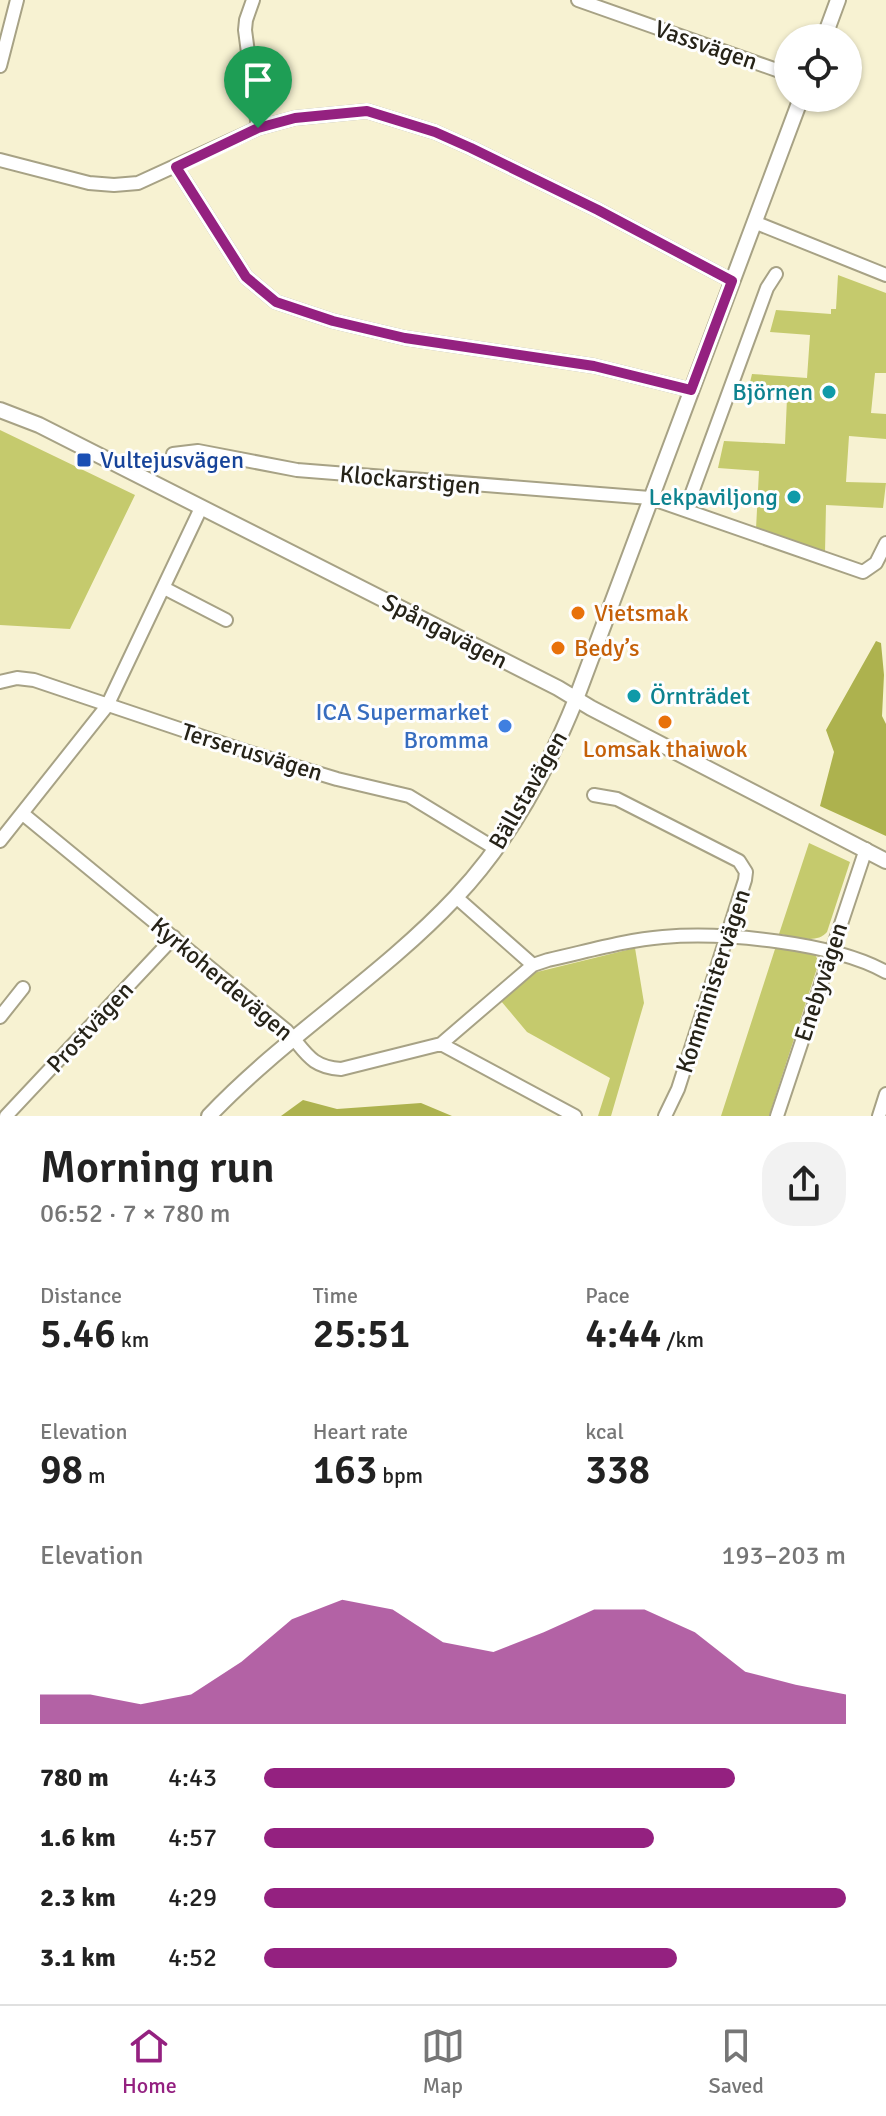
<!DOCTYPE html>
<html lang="en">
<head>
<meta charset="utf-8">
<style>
	:root { --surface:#fff; --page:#f2f2f2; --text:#222; --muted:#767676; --line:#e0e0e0; --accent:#942180 }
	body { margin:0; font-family:Signika,sans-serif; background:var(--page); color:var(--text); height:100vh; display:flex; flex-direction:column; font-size:30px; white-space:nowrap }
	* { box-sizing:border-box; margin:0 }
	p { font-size:26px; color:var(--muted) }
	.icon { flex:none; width:44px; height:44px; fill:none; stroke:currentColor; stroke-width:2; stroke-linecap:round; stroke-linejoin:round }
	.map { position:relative; height:1116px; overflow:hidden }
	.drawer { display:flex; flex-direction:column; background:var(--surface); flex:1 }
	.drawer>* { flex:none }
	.fabs { position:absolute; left:774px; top:24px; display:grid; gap:16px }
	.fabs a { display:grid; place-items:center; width:88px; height:88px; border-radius:50%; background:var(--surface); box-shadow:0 2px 6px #0004; font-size:40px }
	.pin { position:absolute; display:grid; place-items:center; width:68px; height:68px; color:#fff; margin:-82px -34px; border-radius:50% 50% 50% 0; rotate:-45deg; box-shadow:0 0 8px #0007 }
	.pin .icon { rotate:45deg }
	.round { display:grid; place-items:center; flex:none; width:84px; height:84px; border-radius:32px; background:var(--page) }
	.head { display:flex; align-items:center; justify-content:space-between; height:136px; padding:0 40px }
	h1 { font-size:44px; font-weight:600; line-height:60px }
	.metrics { display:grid; grid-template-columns:repeat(3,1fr); gap:12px; height:136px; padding:8px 40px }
	.metrics div { display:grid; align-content:center }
	.metrics b { font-size:40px; font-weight:600 }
	.metrics small { font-size:22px; font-weight:400 }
	.metrics p { font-size:22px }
	.chart { height:224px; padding:16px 40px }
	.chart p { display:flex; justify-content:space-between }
	.chart svg { width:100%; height:144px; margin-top:8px; fill:var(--accent); opacity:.7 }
	ul { padding:0 40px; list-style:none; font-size:26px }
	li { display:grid; grid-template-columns:128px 96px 1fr; align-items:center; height:60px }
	li i { height:20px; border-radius:10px; background:var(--accent) }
	.tab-bar { display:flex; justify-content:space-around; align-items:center; height:112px; border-top:2px solid var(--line); background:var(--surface); font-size:22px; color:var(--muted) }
	.tab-bar a { display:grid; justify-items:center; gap:4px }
	.tab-bar .selected { color:var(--accent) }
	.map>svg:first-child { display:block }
	.green { fill:#c5ca6d }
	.forest { fill:#adb24e }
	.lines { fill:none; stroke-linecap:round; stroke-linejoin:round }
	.minor-casing { stroke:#a7a285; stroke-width:16 }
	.tertiary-casing { stroke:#a7a285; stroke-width:18 }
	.minor { stroke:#fff; stroke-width:12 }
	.tertiary { stroke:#fff; stroke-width:14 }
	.route-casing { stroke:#fff; stroke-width:16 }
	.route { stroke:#942180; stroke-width:10 }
	.culture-dot { fill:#0f9aa8; stroke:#fefefe; stroke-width:3 }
	.transit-dot { fill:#1a4fb4; stroke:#fefefe; stroke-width:3 }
	.food-dot { fill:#e8710a; stroke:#fefefe; stroke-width:3 }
	.shop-dot { fill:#3f7fe0; stroke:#fefefe; stroke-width:3 }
	.labels { text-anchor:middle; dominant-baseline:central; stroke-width:6; stroke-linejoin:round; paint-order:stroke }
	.street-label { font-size:24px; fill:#262318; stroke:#fefefe }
	.culture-label { font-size:24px; fill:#0d838f; stroke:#fefefe; text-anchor:end }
	.transit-label { font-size:24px; fill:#164399; stroke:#fefefe; text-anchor:start }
	.food-label { font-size:24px; fill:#c56008; stroke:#fefefe; text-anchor:start }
	.shop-label { font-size:24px; fill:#366cbe; stroke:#fefefe; text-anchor:end }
</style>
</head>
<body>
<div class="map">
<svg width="886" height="1116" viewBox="0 0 886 1116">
	<rect width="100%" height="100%" fill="#f7f2d2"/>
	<path class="green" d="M 838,275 L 886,293 L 886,373 L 875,373 L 871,413 L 886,414 L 886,439 L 849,436 L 846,482 L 886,483 L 883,508 L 826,505 L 825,553 L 756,529 L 759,471 L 718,468 L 724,441 L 785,444 L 787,398 L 747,395 L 752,374 L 807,378 L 810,335 L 770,332 L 776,310 L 831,314 L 831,309 L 836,309 Z
		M 0,430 L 135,495 L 70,629 L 0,625 Z
		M 809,843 L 850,862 L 827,932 C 816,945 795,936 779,934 Z
		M 776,946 L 814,953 L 819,962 L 769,1116 L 721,1116 Z
		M 635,948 L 644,1003 L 611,1116 L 598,1116 L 610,1078 L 527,1032 L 501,1001 L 533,973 Z"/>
	<path class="forest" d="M 876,641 L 881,643 L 884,675 L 882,716 L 886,724 L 886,836 L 820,806 L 834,752 L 826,730 Z
		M 303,1100 L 337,1109 L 421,1103 L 452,1116 L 281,1116 Z"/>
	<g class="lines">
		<defs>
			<path id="minor" d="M 253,0 L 246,20 L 245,30 L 258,128
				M 578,0 L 788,74
				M 0,66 L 17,0
				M 0,160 L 89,183 L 114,185 L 138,183 L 258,128 L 295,118 L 367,111 L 435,132 L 471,148 L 598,210 L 732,281
				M 176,167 L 246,277 L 276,302 L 333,321 L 405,338 L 594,366 L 691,390
				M 754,222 L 886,275
				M 173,454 L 198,451 L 297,470 L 650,498 L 863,572 L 876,563 L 886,543
				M 686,509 L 767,288 L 776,274
				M 164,588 L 226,620
				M 0,682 L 17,678 L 34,680 L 248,752 L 337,779 L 409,796 L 496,849
				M 594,795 L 617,799 L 739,861 L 746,872 L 745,880 L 678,1089 L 665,1116
				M 23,814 L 287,1031 C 306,1052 310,1067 341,1069 L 441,1044 L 533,965 L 548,960 C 585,952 625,940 663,937 C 724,932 832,942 886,972
				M 0,841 L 107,706 L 201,508
				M 456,897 L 533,965
				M 0,1017 L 23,988
				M 441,1044 L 575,1116
				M 6,1116 L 174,937
				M 777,1116 L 866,849
				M 879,1116 L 886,1094"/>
			<path id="tertiary" d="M 824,38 L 838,0
				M 0,410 L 39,425 L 558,688 L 591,708 L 886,861
				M 209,1116 C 285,1036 381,977 456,897 C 510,840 547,771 576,699 L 801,98"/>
		</defs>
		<use href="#minor" class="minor-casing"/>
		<use href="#tertiary" class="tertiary-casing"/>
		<use href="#minor" class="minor"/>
		<use href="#tertiary" class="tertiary"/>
	</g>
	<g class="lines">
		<defs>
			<path id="route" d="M 367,111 L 435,132 L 471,148 L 598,210 L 732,281 L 691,390 L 594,366 L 405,338 L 333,321 L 276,302 L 246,277 L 176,167 L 258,128 L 295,118 Z"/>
		</defs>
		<use href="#route" class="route-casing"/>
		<use href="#route" class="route"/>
	</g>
	<g class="culture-dot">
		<circle cx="829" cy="392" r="8"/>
		<circle cx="794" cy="497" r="8"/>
		<circle cx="634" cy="696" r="8"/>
	</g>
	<rect class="transit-dot" x="76" y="452" width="16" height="16" rx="4"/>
	<g class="food-dot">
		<circle cx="578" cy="613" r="8"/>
		<circle cx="558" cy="648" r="8"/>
		<circle cx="665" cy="722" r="8"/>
	</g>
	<circle class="shop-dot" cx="505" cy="726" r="8"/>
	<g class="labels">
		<g class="street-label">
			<text transform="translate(706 45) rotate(19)">Vassvägen</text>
			<text transform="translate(410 480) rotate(5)">Klockarstigen</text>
			<text transform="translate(445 631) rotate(27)">Spångavägen</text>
			<text transform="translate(252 752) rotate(17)">Terserusvägen</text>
			<text transform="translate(528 790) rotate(-60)">Bällstavägen</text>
			<text transform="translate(222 979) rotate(40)">Kyrkoherdevägen</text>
			<text transform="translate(713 981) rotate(-72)">Komministervägen</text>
			<text transform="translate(821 982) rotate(-72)">Enebyvägen</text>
			<text transform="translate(90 1027) rotate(-47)">Prostvägen</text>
		</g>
		<g class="culture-label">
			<text x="813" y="392">Björnen</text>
			<text x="778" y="497">Lekpaviljong</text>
			<text x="650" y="696" text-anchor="start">Örnträdet</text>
		</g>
		<g class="transit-label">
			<text x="100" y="460">Vultejusvägen</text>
		</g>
		<g class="food-label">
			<text x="594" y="613">Vietsmak</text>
			<text x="574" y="648">Bedy’s</text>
			<text x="665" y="749" text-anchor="middle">Lomsak thaiwok</text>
		</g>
		<g class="shop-label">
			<text x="489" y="712">ICA Supermarket<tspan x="489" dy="28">Bromma</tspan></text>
		</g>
	</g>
</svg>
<div class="fabs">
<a><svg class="icon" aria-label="locate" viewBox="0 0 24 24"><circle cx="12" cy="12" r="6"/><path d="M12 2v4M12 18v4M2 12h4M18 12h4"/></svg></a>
</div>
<div class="pin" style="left:258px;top:128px;background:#1e9e55"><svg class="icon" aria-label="arrive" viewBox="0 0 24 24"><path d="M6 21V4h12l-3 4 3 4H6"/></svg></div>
</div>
<section class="drawer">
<div class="head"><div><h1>Morning run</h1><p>06:52 · 7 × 780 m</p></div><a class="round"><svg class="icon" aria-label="share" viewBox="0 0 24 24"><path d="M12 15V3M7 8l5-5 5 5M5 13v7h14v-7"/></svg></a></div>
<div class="metrics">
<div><p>Distance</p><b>5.46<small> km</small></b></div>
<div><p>Time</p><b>25:51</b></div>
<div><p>Pace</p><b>4:44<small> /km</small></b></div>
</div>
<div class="metrics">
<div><p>Elevation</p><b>98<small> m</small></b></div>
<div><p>Heart rate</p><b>163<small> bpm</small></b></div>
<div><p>kcal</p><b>338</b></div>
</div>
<div class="chart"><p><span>Elevation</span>193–203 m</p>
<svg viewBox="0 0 160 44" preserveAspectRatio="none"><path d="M0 44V35L10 35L20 38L30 35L40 25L50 12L60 6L70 9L80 19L90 22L100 16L110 9L120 9L130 16L140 28L150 32L160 35V44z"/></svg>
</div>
<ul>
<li><b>780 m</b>4:43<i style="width:81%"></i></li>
<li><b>1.6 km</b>4:57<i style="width:67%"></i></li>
<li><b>2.3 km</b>4:29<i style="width:100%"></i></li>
<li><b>3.1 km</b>4:52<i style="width:71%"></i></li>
</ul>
</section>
<nav class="tab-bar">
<a class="selected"><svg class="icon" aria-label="home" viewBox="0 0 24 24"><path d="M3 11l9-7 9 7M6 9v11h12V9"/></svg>Home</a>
<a><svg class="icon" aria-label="map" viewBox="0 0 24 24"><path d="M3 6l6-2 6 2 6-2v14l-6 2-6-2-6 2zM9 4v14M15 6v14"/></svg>Map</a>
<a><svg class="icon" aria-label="saved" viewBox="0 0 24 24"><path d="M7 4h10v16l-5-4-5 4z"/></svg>Saved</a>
</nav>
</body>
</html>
